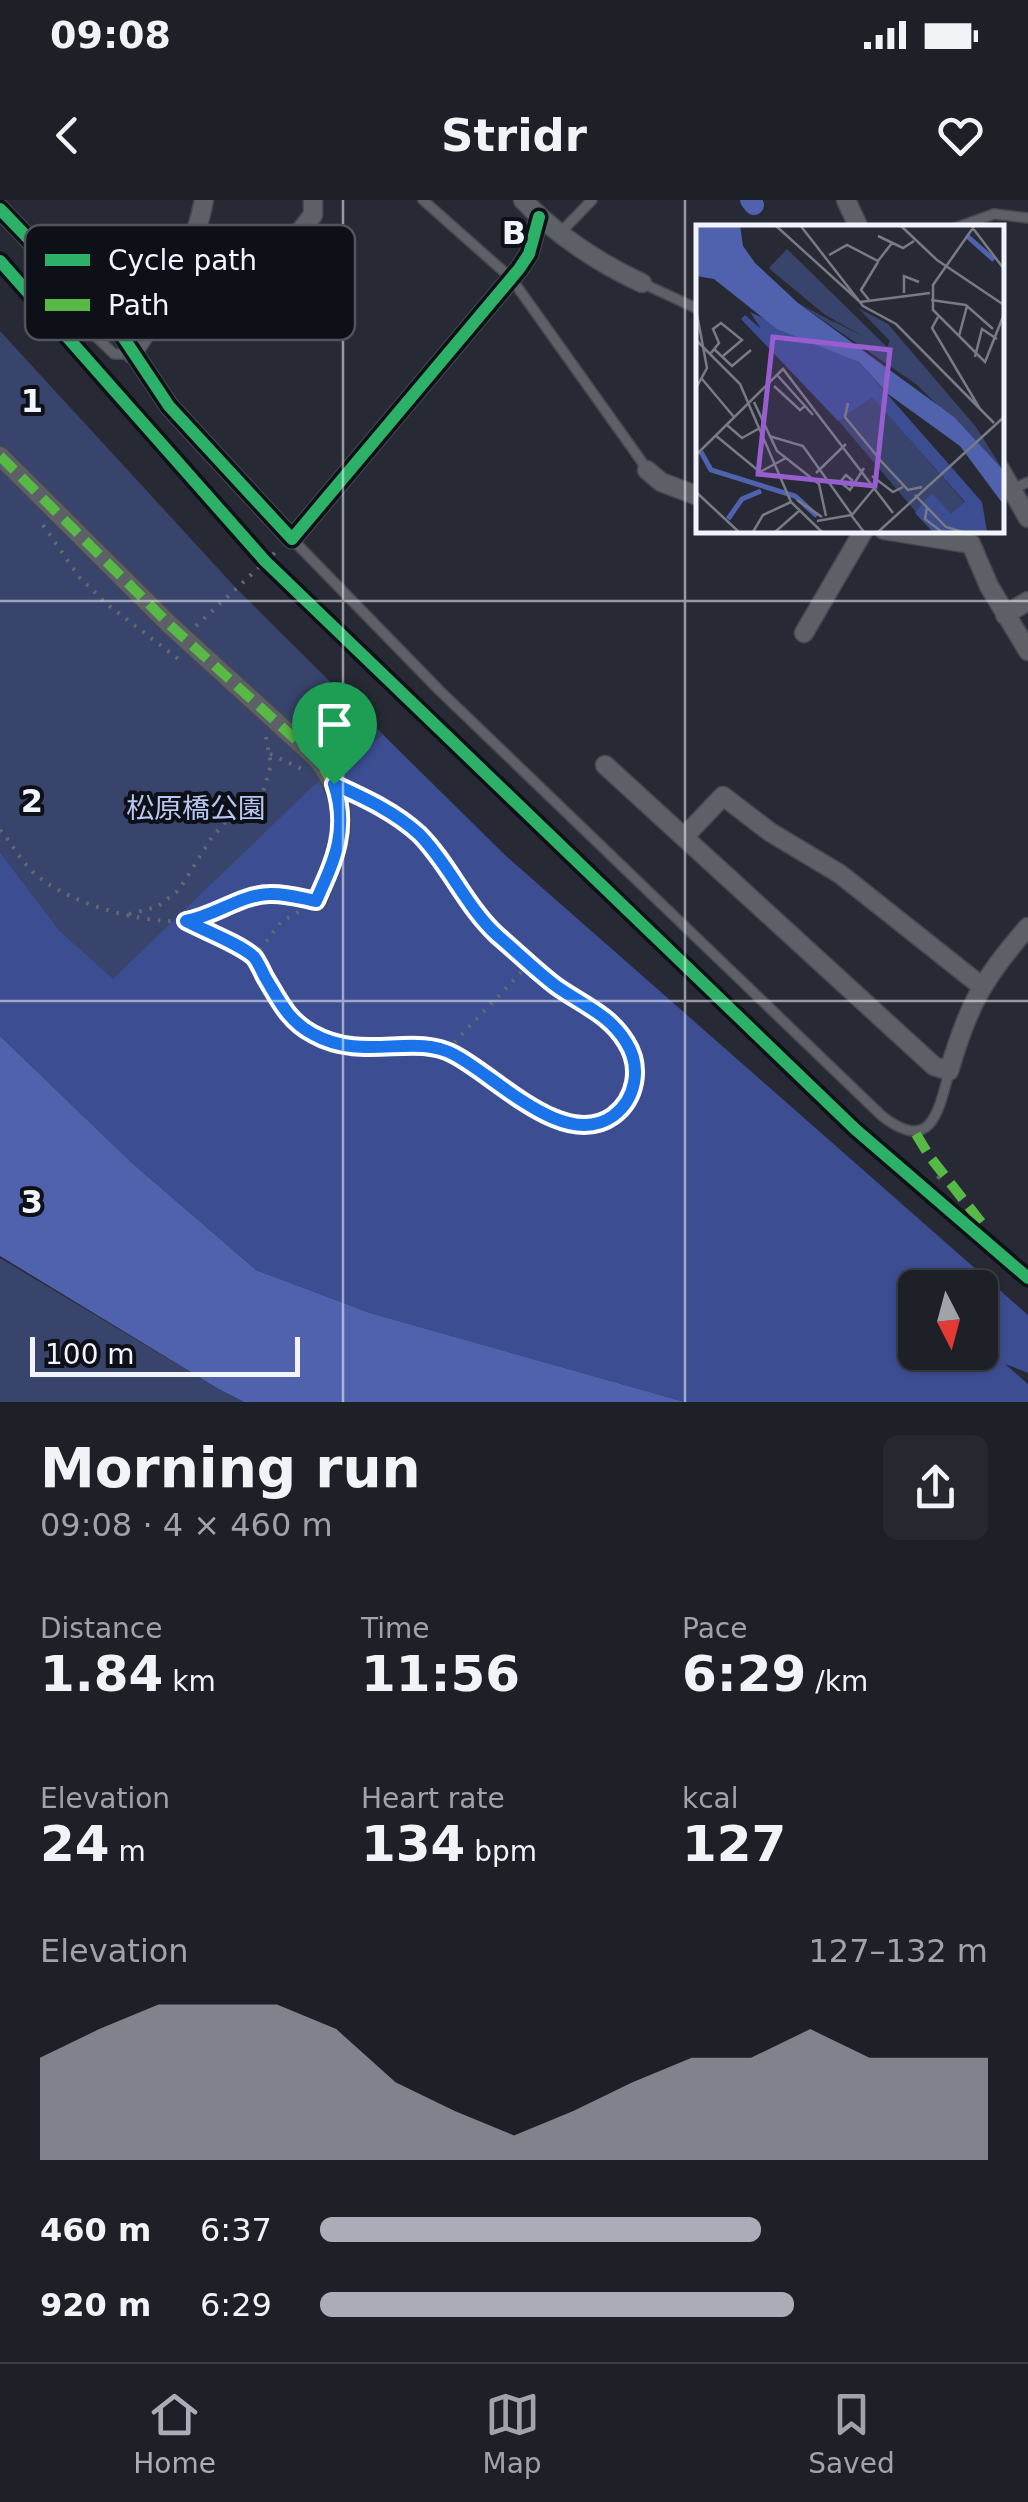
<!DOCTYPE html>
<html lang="en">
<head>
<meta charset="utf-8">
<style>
	:root { --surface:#1d2027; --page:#25282f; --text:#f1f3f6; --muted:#a0a3a7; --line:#3b3e44; --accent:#aaadb7 }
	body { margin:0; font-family:"DejaVu Sans","Noto Sans JP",sans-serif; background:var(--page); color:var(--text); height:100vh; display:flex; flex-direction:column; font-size:38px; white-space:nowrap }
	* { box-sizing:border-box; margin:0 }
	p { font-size:32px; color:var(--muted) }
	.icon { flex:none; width:55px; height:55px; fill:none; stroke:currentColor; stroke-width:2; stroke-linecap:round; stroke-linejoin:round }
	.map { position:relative; height:1202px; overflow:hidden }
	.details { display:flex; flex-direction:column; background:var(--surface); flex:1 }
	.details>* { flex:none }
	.needle { width:65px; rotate:174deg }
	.tools { position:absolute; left:898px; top:1070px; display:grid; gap:20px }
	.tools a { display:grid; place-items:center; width:100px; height:100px; border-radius:15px; background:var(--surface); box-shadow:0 2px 8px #0004,0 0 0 2px var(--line); font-size:50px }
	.scale { position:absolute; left:30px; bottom:25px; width:270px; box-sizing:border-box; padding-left:10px; border:5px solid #f1f4fe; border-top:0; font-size:28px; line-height:35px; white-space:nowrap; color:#f1f4fe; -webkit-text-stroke:8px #0e1018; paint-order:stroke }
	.pin { position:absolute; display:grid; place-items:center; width:85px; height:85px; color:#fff; margin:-102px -42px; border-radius:50% 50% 50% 0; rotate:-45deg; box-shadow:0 0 10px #0007 }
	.pin .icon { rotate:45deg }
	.round { display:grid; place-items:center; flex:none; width:105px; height:105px; border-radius:15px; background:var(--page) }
	.summary { display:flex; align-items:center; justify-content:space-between; height:170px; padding:0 40px }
	h1 { font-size:55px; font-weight:800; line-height:75px }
	.stats { display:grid; grid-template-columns:repeat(3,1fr); gap:15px; height:170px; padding:10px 40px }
	.stats div { display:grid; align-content:center }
	.stats b { font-size:50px; font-weight:800 }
	.stats small { font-size:28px; font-weight:400 }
	.stats p { font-size:28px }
	.chart { height:280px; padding:20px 40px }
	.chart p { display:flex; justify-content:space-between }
	.chart svg { width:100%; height:180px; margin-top:10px; fill:var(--accent); opacity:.7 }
	ul { padding:0 40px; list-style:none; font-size:32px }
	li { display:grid; grid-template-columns:160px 120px 1fr; align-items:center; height:75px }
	li i { height:25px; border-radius:12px; background:var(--accent) }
	.status { display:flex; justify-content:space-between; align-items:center; height:70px; padding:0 50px; background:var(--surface); direction:ltr }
	.status svg { height:28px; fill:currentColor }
	header { display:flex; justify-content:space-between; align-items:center; height:130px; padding:0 40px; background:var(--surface); font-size:45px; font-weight:800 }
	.tabs { display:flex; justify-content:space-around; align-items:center; height:140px; border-top:2px solid var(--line); background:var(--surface); font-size:28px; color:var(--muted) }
	.tabs a { display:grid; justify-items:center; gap:5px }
	.tabs .on { color:var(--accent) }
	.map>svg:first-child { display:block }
	.green { fill:#39446d }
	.forest { fill:#3d4d92; fill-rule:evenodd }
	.water { fill:#5062ad }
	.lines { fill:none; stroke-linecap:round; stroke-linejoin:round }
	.canal { stroke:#5062ad; stroke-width:20 }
	.lane-casing { stroke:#464850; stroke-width:12 }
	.street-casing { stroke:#464850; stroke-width:21 }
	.path { stroke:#66686f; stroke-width:4; stroke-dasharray:2.5 8; stroke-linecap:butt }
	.lane { stroke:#5d6067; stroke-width:9 }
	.street { stroke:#5d6067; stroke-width:18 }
	.quiet { stroke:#58b947; stroke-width:10; stroke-dasharray:20 10; stroke-linecap:butt }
	.cycleway-casing { stroke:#0e1018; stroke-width:19 }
	.cycleway { stroke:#2db169; stroke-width:12 }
	.route-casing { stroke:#fff; stroke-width:20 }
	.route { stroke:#1a73e8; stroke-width:12 }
	.grid { fill:none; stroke:#f1f4fe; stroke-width:2.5; stroke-opacity:0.55 }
	.labels { text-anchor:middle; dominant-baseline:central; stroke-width:8; stroke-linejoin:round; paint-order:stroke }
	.park-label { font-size:28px; fill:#b8c6f2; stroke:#0e1018 }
	.inset-river { fill:none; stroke:#5062ad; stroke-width:5 }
	.inset-road { fill:none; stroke:#787b85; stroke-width:2.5 }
	.view { fill:#985ecf; fill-opacity:0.15; stroke:#985ecf; stroke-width:5 }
	.inset-edge { fill:none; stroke:#f1f4fe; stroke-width:5 }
	.key { fill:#0e1018; stroke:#52545d; stroke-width:2.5 }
	.key-label { font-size:28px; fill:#f1f4fe }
	.grid-label { font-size:32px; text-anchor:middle; font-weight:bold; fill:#f1f4fe; stroke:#0e1018; stroke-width:8; stroke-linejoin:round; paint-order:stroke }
</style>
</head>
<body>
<div class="status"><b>09:08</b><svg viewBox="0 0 49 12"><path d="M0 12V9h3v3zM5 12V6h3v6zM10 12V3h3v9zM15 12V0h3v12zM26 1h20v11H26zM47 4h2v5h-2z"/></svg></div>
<header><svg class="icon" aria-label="back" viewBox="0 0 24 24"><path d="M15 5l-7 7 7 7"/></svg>Stridr<svg class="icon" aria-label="heart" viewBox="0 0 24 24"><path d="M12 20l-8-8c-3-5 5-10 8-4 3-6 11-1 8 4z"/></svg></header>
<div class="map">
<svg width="1028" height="1202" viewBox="0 0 1028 1202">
	<rect width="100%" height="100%" fill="#272a34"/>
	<path class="green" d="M 0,131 L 235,387 L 504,655 L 112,779 L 60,731 L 0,652 Z
		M 0,1058 L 217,1188 L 244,1202 L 0,1202 Z"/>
	<path class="forest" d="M 383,535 L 505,655 L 1028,1115 L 1028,1173 L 1005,1164 L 1028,1184 L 1028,1202 L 685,1202 L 370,1113 L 256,1070 L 132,963 L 0,836 L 0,652 L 60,731 L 113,779 L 313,586 ZM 915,1088 L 980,1088 L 980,1152 L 915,1152 Z"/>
	<path class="water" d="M 0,836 L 132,963 L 256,1070 L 370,1113 L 685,1202 L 244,1202 L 217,1188 L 0,1056 Z"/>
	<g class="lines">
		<path class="canal" d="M 750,0 L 754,5"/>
		<defs>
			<path id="lane" d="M 423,0 L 511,78 L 647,269
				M 955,28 L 994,14 L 1028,18
				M 560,33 L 592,0
				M 0,65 L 62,104 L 114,154 L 132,154
				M 642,83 L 698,109
				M 1012,289 L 1028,282
				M 292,339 L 439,490 L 882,916 C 930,953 938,915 949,872"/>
			<path id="street" d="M 523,0 C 555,34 600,64 642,83
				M 846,0 L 859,28
				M 0,9 L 123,137 L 169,206 L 292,339 L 519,69 L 529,54 L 539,17
				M 198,28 L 254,70 L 270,69 L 313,15 L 313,0
				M 132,154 C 164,106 193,57 204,0
				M 0,256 L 171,426 L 317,559 C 357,611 340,646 317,701
				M 1000,269 L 1028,318
				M 647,270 L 661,282 L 698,296
				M 884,330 L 971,344 L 989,386 L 1028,451
				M 1005,415 L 1028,401
				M 804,433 L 864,330
				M 605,565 L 934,866 L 949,871 C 968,806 983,778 1028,727
				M 684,637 L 723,596 L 770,632 L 840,674 L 980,785"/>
		</defs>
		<use href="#lane" class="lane-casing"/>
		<use href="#street" class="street-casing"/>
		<path class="path" d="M 43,325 L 80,378 L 108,405 L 181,461
			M 196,426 L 280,348
			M 270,554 L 302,569
			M 0,630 C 12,643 20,660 33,672 C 67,705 162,732 207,717 C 249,704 251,687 302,698
			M 129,714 L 157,707 L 179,690 L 212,637 L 230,617 L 263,592 L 271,565 L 266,537
			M 188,722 L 254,757 L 281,722 L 304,709
			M 254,757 C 265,776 274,800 288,816 C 312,844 351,849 386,848 C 405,848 427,844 446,850 C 492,864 521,915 569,924 C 589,928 610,923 624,907 C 632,897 635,884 635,871 C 634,825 588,809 557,786 C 539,773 522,756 505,741 C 469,711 452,668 419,635 C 401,617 378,605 356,595
			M 447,850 L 530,763
			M 930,986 L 939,977"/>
		<use href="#lane" class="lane"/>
		<use href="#street" class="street"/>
		<path class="quiet" d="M 0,256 L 171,426 L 317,559 C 357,611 340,646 317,701
			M 916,934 L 930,957 L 984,1026"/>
		<defs>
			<path id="cycleway" d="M 0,9 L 123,137 L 169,206 L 292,339 L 519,69 L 529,54 L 539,17
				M 0,61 L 265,361 L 855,929 L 1028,1078"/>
		</defs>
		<use href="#cycleway" class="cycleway-casing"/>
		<use href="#cycleway" class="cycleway"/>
	</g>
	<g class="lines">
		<defs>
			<path id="route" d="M 334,584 C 364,598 394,611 419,634 C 449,664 466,707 498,736 C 517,752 536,771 556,786 C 581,804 609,814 626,842 C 642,867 636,899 613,916 C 564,951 495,875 453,854 C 413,833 363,862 313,834 C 288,821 279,800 265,777 C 262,771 258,762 254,757 C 240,744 205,731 186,721 C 215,716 240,695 269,694 C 285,693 301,698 316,701 C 335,659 349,629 334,584 Z"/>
		</defs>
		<use href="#route" class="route-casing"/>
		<use href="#route" class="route"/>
	</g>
	<path class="grid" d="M 343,0 L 343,1202M 685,0 L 685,1202M 0,401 L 1028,401M 0,801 L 1028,801"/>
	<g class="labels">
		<g class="park-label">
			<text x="196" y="608">松原橋公園</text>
		</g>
	</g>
	<g transform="translate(696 25)">
		<rect width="308" height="308" fill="#272a34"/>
		<path d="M 91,24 L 191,122 L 194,116 L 162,83 L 192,99 L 280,202 L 307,245 L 220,159 L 102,78 L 170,113 L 112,80 L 73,43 ZM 176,171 L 270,279 L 237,307 L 130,181 Z" fill="#39446d"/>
		<path d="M 54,87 L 163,137 L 286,277 L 291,307 L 237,307 L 219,288 L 231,273 L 237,269 L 255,289 L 269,277 L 176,172 L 142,196 L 45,94 L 49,90 L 65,104 Z" fill="#3d4d92"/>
		<path d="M 0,0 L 44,0 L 47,21 L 59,38 L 102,78 L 258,192 L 307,245 L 307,279 L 264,221 L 192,169 L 163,137 L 81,104 L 18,54 L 0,51 Z" fill="#5062ad"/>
		<path d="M 44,0 L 65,37 L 139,98 L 106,80 L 53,29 Z" fill="#272a34"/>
		<path class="inset-river" d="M 271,11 L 298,35M 5,227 L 15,245 L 99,271 L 121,291M 32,294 L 46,274 L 65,266"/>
		<path class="inset-road" d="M 79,0 L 163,76M 104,0 L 167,81 L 200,99 L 298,198M 204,0 L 241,35 L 308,80M 279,0 L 237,60 L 237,85 L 289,137 L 308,89M 276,2 L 308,44M 182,11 L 207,23 L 218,16M 133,30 L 151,20 L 182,36 L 196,18M 208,68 L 208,51 L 223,57M 173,75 L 165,65 L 182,37M 235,75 L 270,80M 164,77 L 234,68M 0,84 L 11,143 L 0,163M 242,92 L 236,103 L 284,184M 263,111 L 271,81 L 297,104M 0,115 L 44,159 L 95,277 L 126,307M 18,124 L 36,141 L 55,125M 15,128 L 23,118 L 17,104 L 25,98 L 46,115 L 27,131M 279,132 L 286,104 L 301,114M 82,151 L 117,190M 6,154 L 38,192M 78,161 L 104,185 L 109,181M 58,177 L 81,226 L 123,259 L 130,291M 152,178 L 149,192 L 185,236 L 212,265 L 226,262M 31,200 L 46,213 L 62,204M 19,210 L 64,247 L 90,233M 73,211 L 107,221 L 156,290 L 180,261M 0,230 L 87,144 L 197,288M 120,248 L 150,219M 176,251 L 197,267 L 207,262M 157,256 L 150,250 L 144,257 L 154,265 L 168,243M 0,267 L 43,307M 219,270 L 250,302 L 267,307M 101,275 L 126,292M 231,282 L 229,294 L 246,307M 121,296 L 155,290 L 168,307M 57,307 L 67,290 L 95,277M 79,307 L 104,285M 182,307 L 308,192"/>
		<path class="view" d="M 77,112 L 194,125 L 179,261 L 62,249 Z"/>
		<rect width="308" height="308" class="inset-edge"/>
	</g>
	<rect x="25" y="25" width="330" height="115" rx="15" class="key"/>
	<rect x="45" y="54" width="45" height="12" fill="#2db169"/>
	<rect x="45" y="99" width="45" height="12" fill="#58b947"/>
	<g class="key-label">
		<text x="108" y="70">Cycle path</text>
		<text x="108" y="115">Path</text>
	</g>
	<g class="grid-label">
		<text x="514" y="44">B</text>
		<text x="32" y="212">1</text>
		<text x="32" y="612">2</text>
		<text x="32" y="1013">3</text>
	</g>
</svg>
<div class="tools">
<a><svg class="needle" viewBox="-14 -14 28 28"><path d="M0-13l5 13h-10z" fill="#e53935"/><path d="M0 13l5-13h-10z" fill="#a0a3a7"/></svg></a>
</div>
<div class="scale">100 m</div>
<div class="pin" style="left:334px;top:584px;background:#1e9e55"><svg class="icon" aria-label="arrive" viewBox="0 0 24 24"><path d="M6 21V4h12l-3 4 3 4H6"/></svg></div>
</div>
<section class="details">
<div class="summary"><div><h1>Morning run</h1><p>09:08 · 4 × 460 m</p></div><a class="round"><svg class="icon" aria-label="share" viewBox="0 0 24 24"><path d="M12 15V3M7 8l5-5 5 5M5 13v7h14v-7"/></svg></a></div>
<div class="stats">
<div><p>Distance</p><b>1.84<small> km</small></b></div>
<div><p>Time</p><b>11:56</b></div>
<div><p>Pace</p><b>6:29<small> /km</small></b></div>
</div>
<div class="stats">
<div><p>Elevation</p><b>24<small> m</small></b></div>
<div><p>Heart rate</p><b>134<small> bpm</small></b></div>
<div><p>kcal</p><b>127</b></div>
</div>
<div class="chart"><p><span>Elevation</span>127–132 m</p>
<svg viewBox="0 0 160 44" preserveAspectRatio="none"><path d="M0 44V19L10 12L20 6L30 6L40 6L50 12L60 25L70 32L80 38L90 32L100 25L110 19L120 19L130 12L140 19L150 19L160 19V44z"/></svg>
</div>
<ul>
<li><b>460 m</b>6:37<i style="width:66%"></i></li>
<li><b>920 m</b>6:29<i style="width:71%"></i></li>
</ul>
</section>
<nav class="tabs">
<a class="on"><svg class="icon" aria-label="home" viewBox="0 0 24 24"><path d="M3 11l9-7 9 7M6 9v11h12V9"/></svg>Home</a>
<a><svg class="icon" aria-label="map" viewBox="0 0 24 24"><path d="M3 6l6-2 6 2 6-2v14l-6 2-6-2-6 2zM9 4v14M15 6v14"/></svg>Map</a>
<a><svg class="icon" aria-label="saved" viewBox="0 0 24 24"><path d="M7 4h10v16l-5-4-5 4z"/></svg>Saved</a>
</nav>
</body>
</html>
